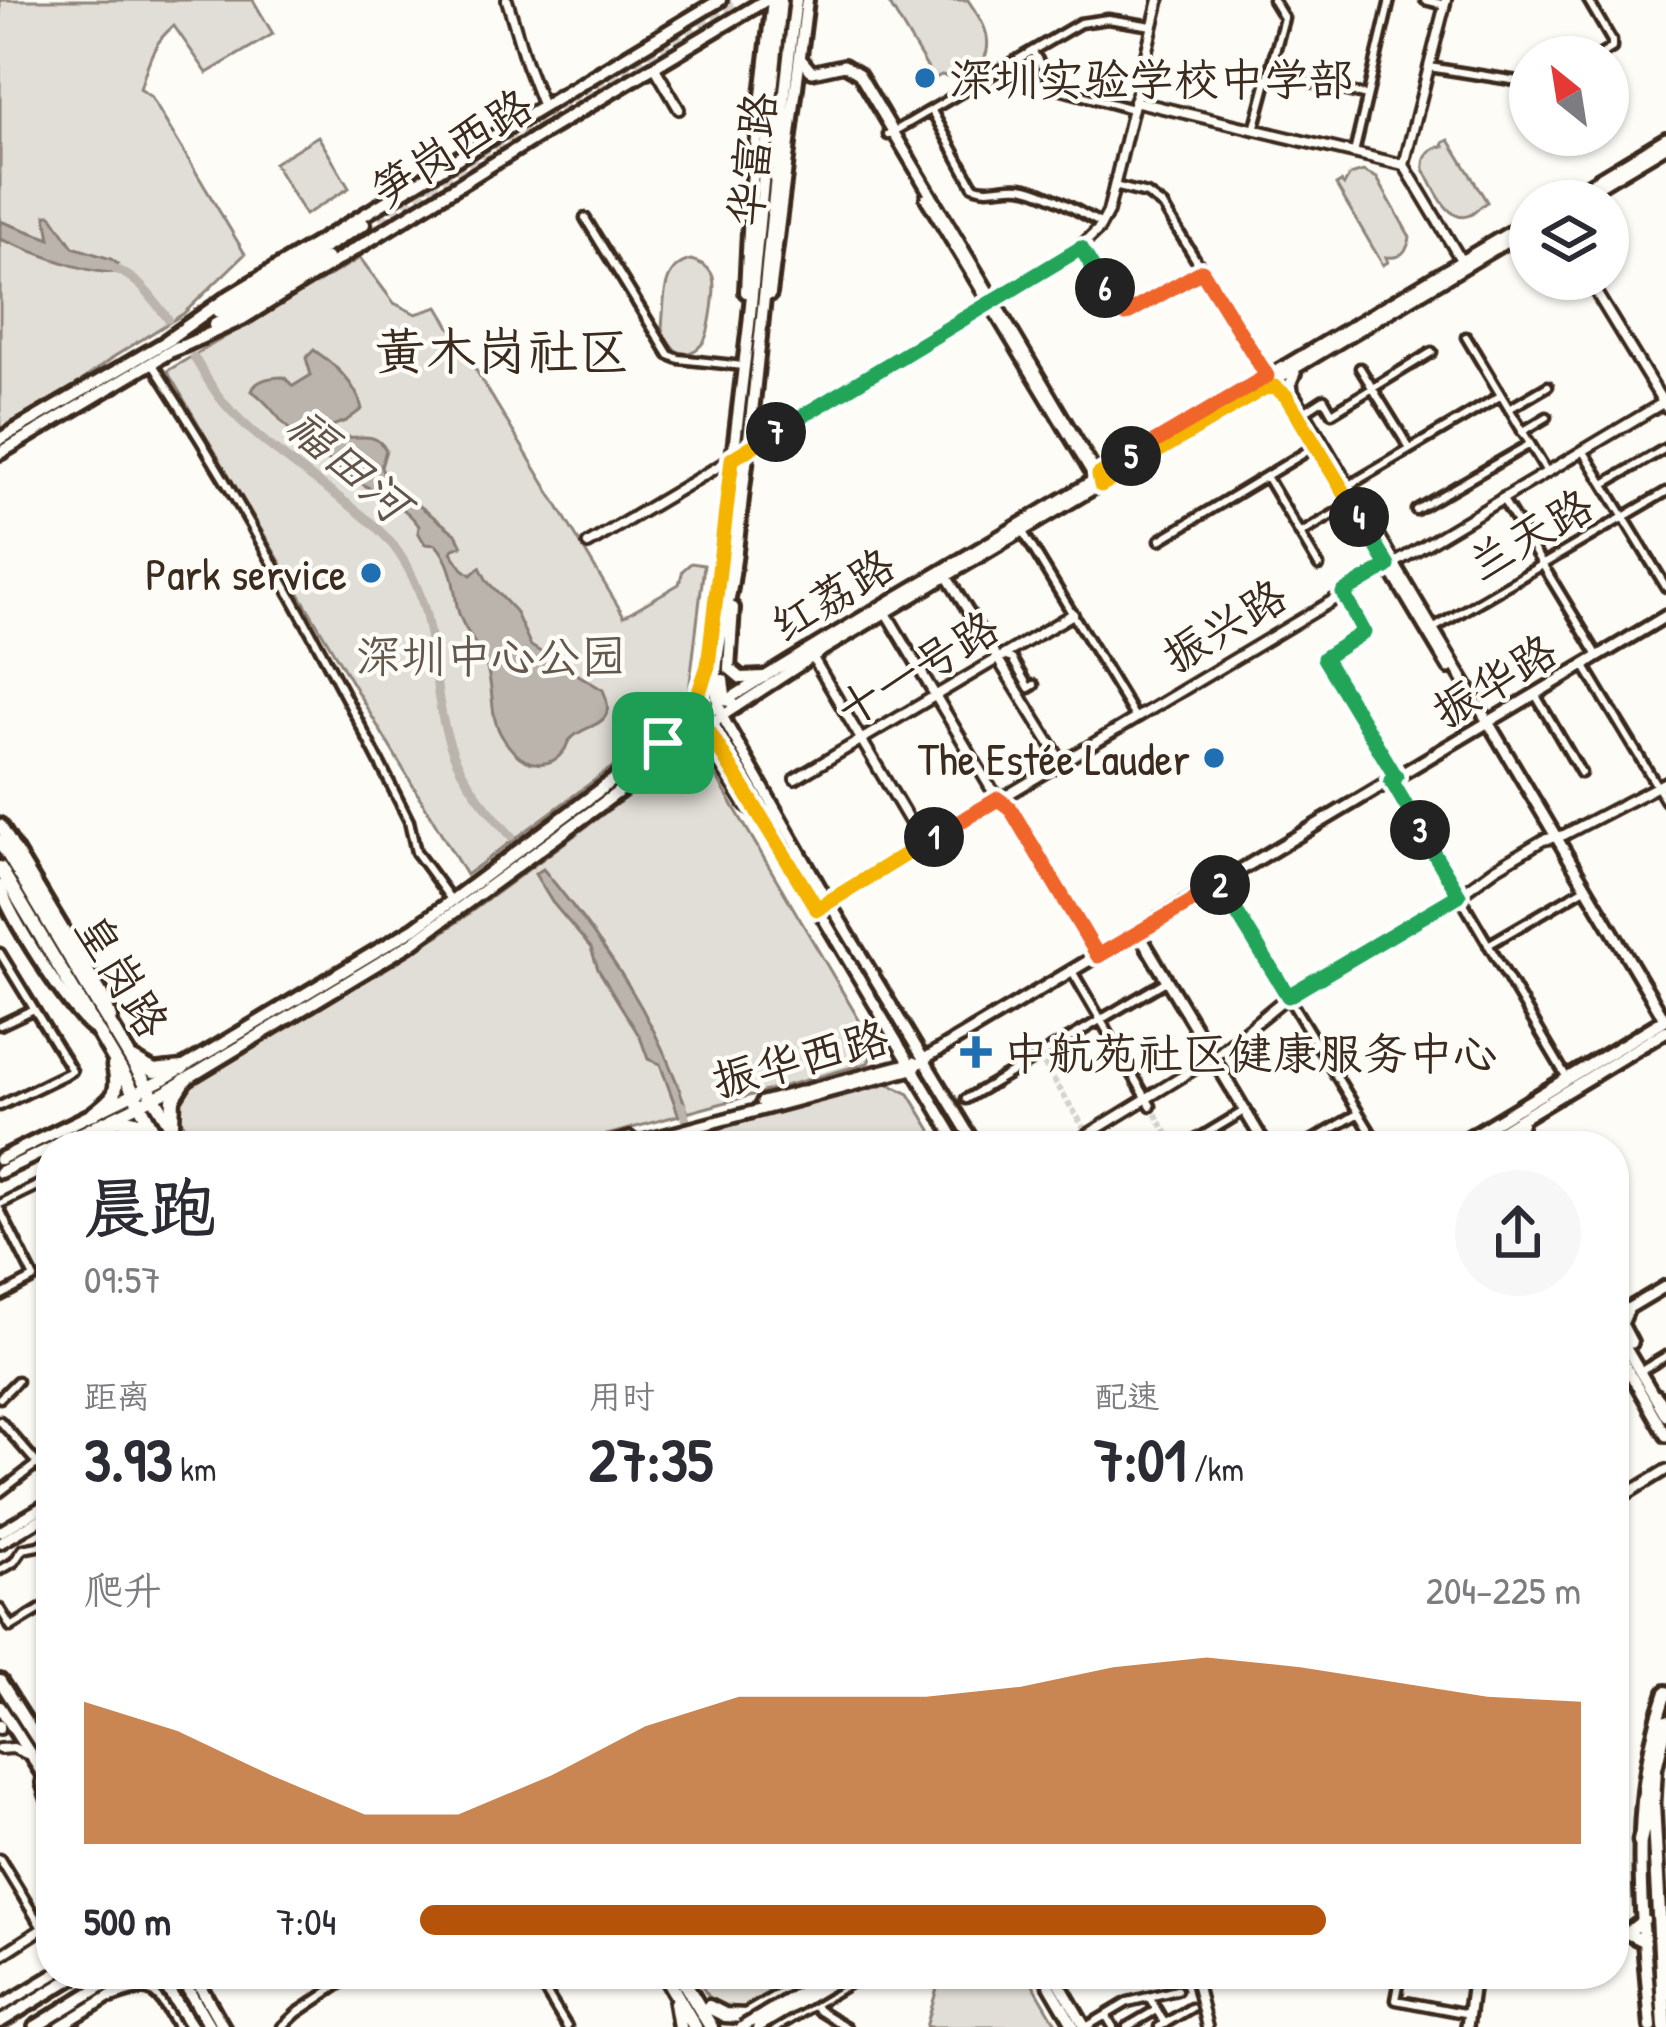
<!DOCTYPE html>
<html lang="zh">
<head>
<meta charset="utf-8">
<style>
	:root { --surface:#fff; --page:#f7f7f7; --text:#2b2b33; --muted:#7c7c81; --accent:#b45309 }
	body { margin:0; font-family:"Patrick Hand","LXGW WenKai TC",sans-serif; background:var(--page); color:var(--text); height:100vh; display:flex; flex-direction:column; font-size:45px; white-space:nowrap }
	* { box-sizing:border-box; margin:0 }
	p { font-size:39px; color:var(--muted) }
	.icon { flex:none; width:66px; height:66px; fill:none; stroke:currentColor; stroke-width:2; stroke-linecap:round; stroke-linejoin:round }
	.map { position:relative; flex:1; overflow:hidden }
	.panel { position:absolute; left:36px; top:1131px; width:1593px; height:858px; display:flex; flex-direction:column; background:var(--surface); border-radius:48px; box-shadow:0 3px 9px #0004 }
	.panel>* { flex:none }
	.needle { width:78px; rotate:330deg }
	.controls { position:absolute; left:1509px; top:36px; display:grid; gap:24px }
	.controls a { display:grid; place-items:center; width:120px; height:120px; border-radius:50%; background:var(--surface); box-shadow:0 3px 9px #0004; font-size:60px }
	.pin { position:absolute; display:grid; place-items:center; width:102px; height:102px; color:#fff; margin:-51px; border-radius:24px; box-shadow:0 6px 18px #0006 }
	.km { position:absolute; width:60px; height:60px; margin:-30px; border-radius:50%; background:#222; color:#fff; font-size:33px; line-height:60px; text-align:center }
	.round { display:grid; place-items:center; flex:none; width:126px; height:126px; border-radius:63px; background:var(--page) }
	.summary { display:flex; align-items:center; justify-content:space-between; height:204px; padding:0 48px }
	h1 { font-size:66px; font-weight:700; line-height:90px }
	.stats { display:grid; grid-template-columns:repeat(3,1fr); gap:18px; height:204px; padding:12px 48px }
	.stats div { display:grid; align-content:center }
	.stats b { font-size:60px; font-weight:700 }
	.stats small { font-size:33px; font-weight:400 }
	.stats p { font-size:33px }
	.chart { height:336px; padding:24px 48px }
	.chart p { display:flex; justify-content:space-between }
	.chart svg { width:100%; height:216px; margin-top:12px; fill:var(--accent); opacity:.7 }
	ul { padding:0 48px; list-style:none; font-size:39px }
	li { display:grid; grid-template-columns:192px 144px 1fr; align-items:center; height:90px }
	li i { height:30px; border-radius:15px; background:var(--accent) }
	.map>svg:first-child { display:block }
	.green { fill:#e1ded7; stroke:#8e847a; stroke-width:3 }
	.water { fill:#bbb4ad; stroke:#887d74; stroke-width:3 }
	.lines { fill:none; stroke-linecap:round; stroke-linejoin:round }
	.river { stroke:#bbb4ad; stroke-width:9 }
	.minor-tunnel { stroke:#d6d2cc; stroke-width:6; stroke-dasharray:6 3; stroke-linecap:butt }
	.primary-tunnel { stroke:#d6d2cc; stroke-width:10; stroke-dasharray:10 5; stroke-linecap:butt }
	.minor-casing { stroke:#3b2a1e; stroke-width:15 }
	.tertiary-casing { stroke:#3b2a1e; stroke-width:16 }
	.secondary-casing { stroke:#3b2a1e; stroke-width:18 }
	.primary-casing { stroke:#3b2a1e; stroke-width:20 }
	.trunk-casing { stroke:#3b2a1e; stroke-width:21 }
	.minor { stroke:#fdfcf7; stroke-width:6 }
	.tertiary { stroke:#fdfcf7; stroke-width:8 }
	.secondary { stroke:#fdfcf7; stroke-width:9 }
	.primary { stroke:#fdfcf7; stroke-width:10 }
	.trunk { stroke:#fdfcf7; stroke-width:12 }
	.secondary-bridge-casing { stroke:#3b2a1e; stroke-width:18; stroke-linecap:butt }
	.primary-bridge-casing { stroke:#3b2a1e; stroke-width:20; stroke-linecap:butt }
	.secondary-bridge { stroke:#fdfcf7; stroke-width:9 }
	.primary-bridge { stroke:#fdfcf7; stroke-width:10 }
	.split-1-casing { stroke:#fff; stroke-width:24 }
	.split-2-casing { stroke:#fff; stroke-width:24 }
	.split-3-casing { stroke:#fff; stroke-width:24 }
	.split-4-casing { stroke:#fff; stroke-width:24 }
	.split-5-casing { stroke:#fff; stroke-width:24 }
	.split-6-casing { stroke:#fff; stroke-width:24 }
	.split-7-casing { stroke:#fff; stroke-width:24 }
	.split-8-casing { stroke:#fff; stroke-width:24 }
	.split-1 { stroke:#f5b400; stroke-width:15 }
	.split-2 { stroke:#f0652b; stroke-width:15 }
	.split-3 { stroke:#22a559; stroke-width:15 }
	.split-4 { stroke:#22a559; stroke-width:15 }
	.split-5 { stroke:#f5b400; stroke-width:15 }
	.split-6 { stroke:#f0652b; stroke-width:15 }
	.split-7 { stroke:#22a559; stroke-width:15 }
	.split-8 { stroke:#f5b400; stroke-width:15 }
	.poi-dot { fill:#1f6fb2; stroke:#fdfcf7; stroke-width:4.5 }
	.labels { text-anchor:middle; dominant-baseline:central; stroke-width:9; stroke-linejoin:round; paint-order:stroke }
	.poi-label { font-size:45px; fill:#3b2a1e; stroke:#fdfcf7; text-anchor:start }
	.street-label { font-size:45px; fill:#3b2a1e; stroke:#fdfcf7 }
	.park-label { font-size:45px; fill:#64574c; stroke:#fdfcf7 }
	.water-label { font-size:48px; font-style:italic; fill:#615349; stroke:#fdfcf7 }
	.quarter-label { font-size:51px; fill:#3b2a1e; stroke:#fdfcf7 }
</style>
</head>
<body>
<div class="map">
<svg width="1666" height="2027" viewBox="0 0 1666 2027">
	<rect width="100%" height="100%" fill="#fdfcf7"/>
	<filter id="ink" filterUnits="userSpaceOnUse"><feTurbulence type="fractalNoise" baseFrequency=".00833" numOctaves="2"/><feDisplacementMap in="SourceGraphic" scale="24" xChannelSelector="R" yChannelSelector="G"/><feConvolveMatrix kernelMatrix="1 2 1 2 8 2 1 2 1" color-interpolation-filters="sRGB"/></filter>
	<g filter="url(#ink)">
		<path class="green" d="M 0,0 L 253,0 L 273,34 L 207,73 L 174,26 C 153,41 147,66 140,89 L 151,97 L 245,254 L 183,314 L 115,356 L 67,392 L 0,431 Z
			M 887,0 L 968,0 C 975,11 985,24 987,37 C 992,66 965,80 941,75 L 934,79 Z
			M 318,136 L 349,188 L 305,215 L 274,163 Z
			M 1449,140 L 1487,202 C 1481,205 1477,211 1472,214 C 1449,228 1432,184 1424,169 C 1423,155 1430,147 1444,146 L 1443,143 Z
			M 1363,171 L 1377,178 L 1410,237 C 1408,251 1400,259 1386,257 L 1388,262 L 1383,265 L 1336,185 L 1341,182 L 1344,185 L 1350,175 Z
			M 360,258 L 394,303 L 416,314 L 438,307 L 624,616 L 679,584 L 683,570 L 691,563 L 704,565 L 689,691 L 676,714 L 642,745 L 466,875 L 167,371 Z
			M 691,260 C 701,263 709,266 713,277 C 716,288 710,336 702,344 C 685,364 664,347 662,327 C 665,301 660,267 691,260 Z
			M 678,759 L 711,768 L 875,1047 L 868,1063 L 567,1146 L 197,1146 L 179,1116 L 183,1090 L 441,934 Z
			M 888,1084 L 909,1094 L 931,1130 L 927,1146 L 698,1146 L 695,1135 L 702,1133 Z
			M 695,1974 L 800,1974 C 779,1987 747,2018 719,2005 C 708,2000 701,1984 695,1974 Z
			M 941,1974 L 1027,1974 L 1058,2027 L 926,2027 Z"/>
		<path class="water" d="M 46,215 L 51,215 L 73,247 L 111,259 L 118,264 L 115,272 C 90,276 27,249 0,239 L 0,221 L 50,239 Z
			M 314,350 C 334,364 357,384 362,409 L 346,421 L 332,426 L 334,435 C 356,443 372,427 386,450 L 381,467 L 386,480 L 456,534 L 462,546 L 453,549 L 451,552 L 463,569 L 471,575 L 480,567 L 487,581 L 515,611 L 531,646 L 603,690 C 619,727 589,722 573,737 C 564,744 570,743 563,752 C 550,769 527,766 514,752 C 484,720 498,701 486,665 C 479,645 461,628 457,606 C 454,585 451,561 436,545 L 425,544 L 418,532 L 419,526 C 405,505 380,495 359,482 C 336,466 311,450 291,431 C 276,417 269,402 252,391 C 256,379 273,377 284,377 L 293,386 L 311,375 L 306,358 Z
			M 543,869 C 608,948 655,1015 688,1113 L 679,1116 L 660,1064 L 648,1059 L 640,1037 L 598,969 L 591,948 L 552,902 L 535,874 Z"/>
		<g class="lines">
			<path class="river" d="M 107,266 C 138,276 149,294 168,319
				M 194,357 C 203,372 212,389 224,403 C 249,432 284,457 315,480 C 343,501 377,522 398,552 C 442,614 427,679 450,745 C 462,780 487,809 511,836
				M 682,1106 L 693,1146"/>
			<path class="minor-tunnel" d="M 1039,1056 L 1088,1134
				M 1151,1106 L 1172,1143"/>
			<path class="primary-tunnel" d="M 364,224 L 736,0
				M 370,232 L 475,169"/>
			<defs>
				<path id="minor" d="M 1425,0 L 1445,5
					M 1588,0 L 1612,41 L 1612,48 L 1597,57
					M 1033,52 L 1055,88 L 1132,109
					M 1429,67 L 1530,83
					M 1270,72 L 1367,96
					M 932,111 L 973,186 C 989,193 1004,185 1021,187 C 1045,190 1080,213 1102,224
					M 1254,130 L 1284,18 L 1273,0
					M 888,135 L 1080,23 L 1108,19 L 1152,26
					M 1354,153 L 1390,0
					M 1114,186 L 1147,194 L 1163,206 L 1267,376
					M 585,218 L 669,355 L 679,359 L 743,366
					M 1080,247 L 1123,314 L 1131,313 L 1201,271
					M 1466,337 L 1547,472
					M 152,363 C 247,510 331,664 409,821 L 416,852 L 452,901
					M 1360,368 L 1410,449
					M 1509,409 L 1548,386
					M 1304,412 L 1324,399 L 1332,413 L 1432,352
					M 1522,432 L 1547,417
					M 1583,450 L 1666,587
					M 1266,476 L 1319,566
					M 1604,484 L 1666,448
					M 1348,486 L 1500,396
					M 1502,498 L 1598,656
					M 1416,510 L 1530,444
					M 1023,532 L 1135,717
					M 1300,534 L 1351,504
					M 1160,540 L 1316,446
					M 1343,593 L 1364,632 L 1324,659 L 1396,777
					M 1431,630 L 1666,492
					M 1003,656 L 1012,659 L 1029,688 L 1034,685
					M 1584,665 L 1666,801
					M 1535,694 L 1581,773
					M 1219,884 L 1379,1146
					M 1459,895 L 1567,1078
					M 1488,945 L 1582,890
					M 0,953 L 72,1071 L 0,1106
					M 1072,971 L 1151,1106
					M 0,1025 L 34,1009
					M 966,1099 L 1168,980
					M 1172,1143 L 1174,1146
					M 1186,1146 L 1244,1111
					M 1303,1146 L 1359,1113
					M 42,1183 L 51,1200
					M 0,1204 L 51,1179
					M 0,1210 L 34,1278 L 0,1296
					M 1641,1371 L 1666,1356
					M 0,1398 L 17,1381
					M 0,1421 L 51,1479
					M 0,1492 L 39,1462
					M 0,1570 L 14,1562 L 23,1549 L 38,1546 L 51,1539
					M 0,1609 L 11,1627 L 51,1603
					M 0,1859 L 42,1928
					M 535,1974 L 567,2027
					M 1401,1974 L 1396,2000 L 1469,2014
					M 1149,1997 L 1165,2024
					M 813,2002 L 818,2010 L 846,2027
					M 1106,2015 L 1113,2027
					M 282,2027 L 297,2013 L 355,1974
					M 1086,2027 L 1128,2002 L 1177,1990
					M 1127,2027 L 1156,2010
					M 1159,2027 L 1191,2008"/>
				<path id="tertiary" d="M 507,0 L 526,63 L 543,107
					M 1446,0 L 1404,165 L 1464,265
					M 655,68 L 679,109
					M 1134,101 L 1404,165
					M 1588,279 L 1666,407
					M 749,448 L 1080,247 L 1099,229 L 1108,212 L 1159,0
					M 588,544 L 731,459
					M 947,577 L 1061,761
					M 886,613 L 990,787 L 1009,808 L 1098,955
					M 813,658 L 923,844
					M 795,779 L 1073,614
					M 1391,780 L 1459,895
					M 817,909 L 1666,401
					M 1069,1146 L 1214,1057 L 1288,996 L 1459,895 L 1496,868 L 1543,840 L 1564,835 L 1666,782
					M 1614,1502 L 1666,1470
					M 0,1725 L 0,1729
					M 0,1749 L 13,1748 L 27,1754
					M 0,1956 L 51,1923
					M 1194,1974 L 1207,2027"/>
				<path id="secondary" d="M 800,58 L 812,72 L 844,65 L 859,74 L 1100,480
					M 926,198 L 1097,481
					M 1561,201 L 1666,138
					M 1574,201 L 1666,146
					M 1295,373 L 1291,382 L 1292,392 L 1665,1020
					M 1269,386 L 1278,389 L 1286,396 L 1449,668
					M 726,701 C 805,650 887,603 968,555 C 1155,442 1343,333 1530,220
					M 712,722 C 733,759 749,799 781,825
					M 705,725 L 736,778 L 745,787 L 959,1146
					M 1138,932 L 1266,1146
					M 762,1102 L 914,1062
					M 601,1146 L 630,1138
					M 625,1146 L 913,1069 L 924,1059 L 1666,616
					M 976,1146 L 821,889 L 722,716 L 823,650 L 1530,228
					M 1629,1308 L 1622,1324 L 1632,1343
					M 1614,1317 L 1666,1286
					M 1614,1328 L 1666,1416
					M 1614,1346 L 1666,1436
					M 0,1532 L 51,1502
					M 0,1543 L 51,1513
					M 1043,1974 L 1074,2027
					M 1054,1974 L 1085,2027
					M 0,2007 L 55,1974
					M 59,2027 L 146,1974
					M 1467,2027 L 1474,1974"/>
				<path id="primary" d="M 746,292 L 751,191 L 773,0
					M 770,294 L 807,0
					M 218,312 L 364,224
					M 214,325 L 327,258
					M 166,341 L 228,297 L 720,0
					M 172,351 L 242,319 L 543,133 L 766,0
					M 751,419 L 760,436 L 772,434
					M 0,439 L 171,339
					M 0,453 L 178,347
					M 733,608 L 729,668 L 741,678 L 764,677
					M 723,680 L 725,695 L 735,707
					M 710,718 L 706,699 L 708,666 L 749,325 L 781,0
					M 678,727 L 694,707 L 701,687
					M 688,743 L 703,741 L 710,745 L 746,803 L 760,813
					M 0,825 L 102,994 L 111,1018
					M 0,886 C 8,915 69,1010 93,1028
					M 54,1146 L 165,1092 L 412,943 L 722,716 C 706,673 726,623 732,581 C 737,548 740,514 744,481 C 764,321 775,160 796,0
					M 1455,1146 L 1666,1019
					M 1476,1146 L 1666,1031
					M 1510,1146 L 1521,1123
					M 0,1159 L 162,1080 L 415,928 L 683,728 L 718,706
					M 0,1172 L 51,1148
					M 1656,1396 L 1666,1409
					M 0,1681 L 51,1761
					M 0,1707 L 51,1787
					M 43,1783 L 51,1806
					M 1644,1920 L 1627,1933 L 1645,1942
					M 179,1974 L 210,2027
					M 193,1974 L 223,2027
					M 111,1996 C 156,1979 157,1989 180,2027
					M 0,2022 L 79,1974
					M 35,2027 L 121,1974
					M 1651,2027 C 1642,1912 1627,1804 1666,1692"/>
				<path id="trunk" d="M 0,841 L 183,1146
					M 0,868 L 128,1082 L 161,1146
					M 133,1059 L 154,1071 L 182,1068
					M 94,1113 C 115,1097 120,1093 114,1066
					M 172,1124 L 173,1099 L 185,1080
					M 96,1126 C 116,1119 134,1116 151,1131
					M 1640,1841 L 1648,1806
					M 664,1974 L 695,2027
					M 679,1974 L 711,2027
					M 676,2003 L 680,2027
					M 709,2007 L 725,2015 L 746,2016 L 818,1974
					M 771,2027 L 859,1974
					M 1665,2027 L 1653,1803 L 1655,1768 L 1666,1722"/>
			</defs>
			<use href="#minor" class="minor-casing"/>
			<use href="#tertiary" class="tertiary-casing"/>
			<use href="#secondary" class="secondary-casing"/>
			<use href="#primary" class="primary-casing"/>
			<use href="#trunk" class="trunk-casing"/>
			<use href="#minor" class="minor"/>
			<use href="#tertiary" class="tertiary"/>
			<use href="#secondary" class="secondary"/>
			<use href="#primary" class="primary"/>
			<use href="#trunk" class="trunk"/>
			<defs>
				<path id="secondary-bridge" d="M 742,2027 L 831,1974
					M 758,2027 L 847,1974"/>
				<path id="primary-bridge" d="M 158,1974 L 192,2027"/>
			</defs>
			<use href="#secondary-bridge" class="secondary-bridge-casing"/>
			<use href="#primary-bridge" class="primary-bridge-casing"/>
			<use href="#secondary-bridge" class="secondary-bridge"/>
			<use href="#primary-bridge" class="primary-bridge"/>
		</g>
	</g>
	<g class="lines" filter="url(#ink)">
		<defs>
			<path id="split-1" d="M 663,743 L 698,719 L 703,722 L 817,909 L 934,837"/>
			<path id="split-2" d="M 934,837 L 998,799 L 1010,808 L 1098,956 L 1220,885"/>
			<path id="split-3" d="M 1220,885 L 1288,996 L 1459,895 L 1420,830"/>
			<path id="split-4" d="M 1359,517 L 1388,566 L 1343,593 L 1364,632 L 1324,658 L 1396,777 L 1391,780 L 1420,830"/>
			<path id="split-5" d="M 1131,456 L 1099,475 L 1101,485 L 1264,388 L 1275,387 L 1286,396 L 1359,517"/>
			<path id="split-6" d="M 1105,288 L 1120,313 L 1126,314 L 1202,271 L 1267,376 L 1131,456"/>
			<path id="split-7" d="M 776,432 L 1081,248 L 1105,288"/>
			<path id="split-8" d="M 663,743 L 694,707 L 708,666 L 732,459 L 776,432"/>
		</defs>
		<use href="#split-1" class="split-1-casing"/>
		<use href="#split-2" class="split-2-casing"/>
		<use href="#split-3" class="split-3-casing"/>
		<use href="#split-4" class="split-4-casing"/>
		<use href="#split-5" class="split-5-casing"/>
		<use href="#split-6" class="split-6-casing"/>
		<use href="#split-7" class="split-7-casing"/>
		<use href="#split-8" class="split-8-casing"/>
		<use href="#split-1" class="split-1"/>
		<use href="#split-2" class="split-2"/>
		<use href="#split-3" class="split-3"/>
		<use href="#split-4" class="split-4"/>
		<use href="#split-5" class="split-5"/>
		<use href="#split-6" class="split-6"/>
		<use href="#split-7" class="split-7"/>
		<use href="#split-8" class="split-8"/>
	</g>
	<g class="poi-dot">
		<circle cx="925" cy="78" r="12"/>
		<circle cx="371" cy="573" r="12"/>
		<circle cx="1214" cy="758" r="12"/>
		<path d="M970 1034h12v12h12v12h-12v12h-12v-12h-12v-12h12z"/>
	</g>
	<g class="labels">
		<g class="poi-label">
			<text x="949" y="78">深圳实验学校中学部</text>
			<text x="347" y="573" text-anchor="end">Park service</text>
			<text x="1190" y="758" text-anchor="end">The Estée Lauder</text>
			<text x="1003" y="1052">中航苑社区健康服务中心</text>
		</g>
		<g class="street-label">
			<text transform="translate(451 147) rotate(-32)">笋岗西路</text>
			<text transform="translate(751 159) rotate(-83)">华富路</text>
			<text transform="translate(1530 534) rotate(-30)">兰天路</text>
			<text transform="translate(832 594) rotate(-31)">红荔路</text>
			<text transform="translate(1224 625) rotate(-31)">振兴路</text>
			<text transform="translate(917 668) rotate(-31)">十一号路</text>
			<text transform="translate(1494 680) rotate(-31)">振华路</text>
			<text transform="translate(123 975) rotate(59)">皇岗路</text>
			<text transform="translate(800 1058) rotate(-15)">振华西路</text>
		</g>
		<g class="park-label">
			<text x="491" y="655">深圳中心公园</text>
		</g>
		<g class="water-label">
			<text transform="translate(349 464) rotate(41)">福田河</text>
		</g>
		<g class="quarter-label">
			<text x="502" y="350">黄木岗社区</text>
		</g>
	</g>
</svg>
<div class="controls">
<a><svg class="needle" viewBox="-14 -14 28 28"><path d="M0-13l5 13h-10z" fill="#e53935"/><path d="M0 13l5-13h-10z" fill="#7c7c81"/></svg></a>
<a><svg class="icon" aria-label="layers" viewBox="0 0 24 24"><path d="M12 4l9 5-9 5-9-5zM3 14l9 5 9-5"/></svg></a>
</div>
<div class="pin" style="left:663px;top:743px;background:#1e9e55"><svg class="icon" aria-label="arrive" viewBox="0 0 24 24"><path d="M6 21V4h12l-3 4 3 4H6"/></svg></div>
<b class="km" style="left:934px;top:837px">1</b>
<b class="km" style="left:1220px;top:885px">2</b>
<b class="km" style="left:1420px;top:830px">3</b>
<b class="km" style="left:1359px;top:517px">4</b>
<b class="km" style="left:1131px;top:456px">5</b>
<b class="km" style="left:1105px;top:288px">6</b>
<b class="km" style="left:776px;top:432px">7</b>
<section class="panel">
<div class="summary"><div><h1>晨跑</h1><p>09:57</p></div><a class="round"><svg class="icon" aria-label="share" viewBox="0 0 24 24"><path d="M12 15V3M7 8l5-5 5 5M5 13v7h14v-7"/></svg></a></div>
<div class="stats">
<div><p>距离</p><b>3.93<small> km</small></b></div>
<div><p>用时</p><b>27:35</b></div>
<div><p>配速</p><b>7:01<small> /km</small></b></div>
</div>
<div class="chart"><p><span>爬升</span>204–225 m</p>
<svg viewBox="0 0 160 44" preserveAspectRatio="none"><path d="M0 44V15L10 21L20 30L30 38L40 38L50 30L60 20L70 14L80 14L90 14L100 12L110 8L120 6L130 8L140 11L150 14L160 15V44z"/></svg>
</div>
<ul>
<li><b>500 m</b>7:04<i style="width:78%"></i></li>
</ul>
</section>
</div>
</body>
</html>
